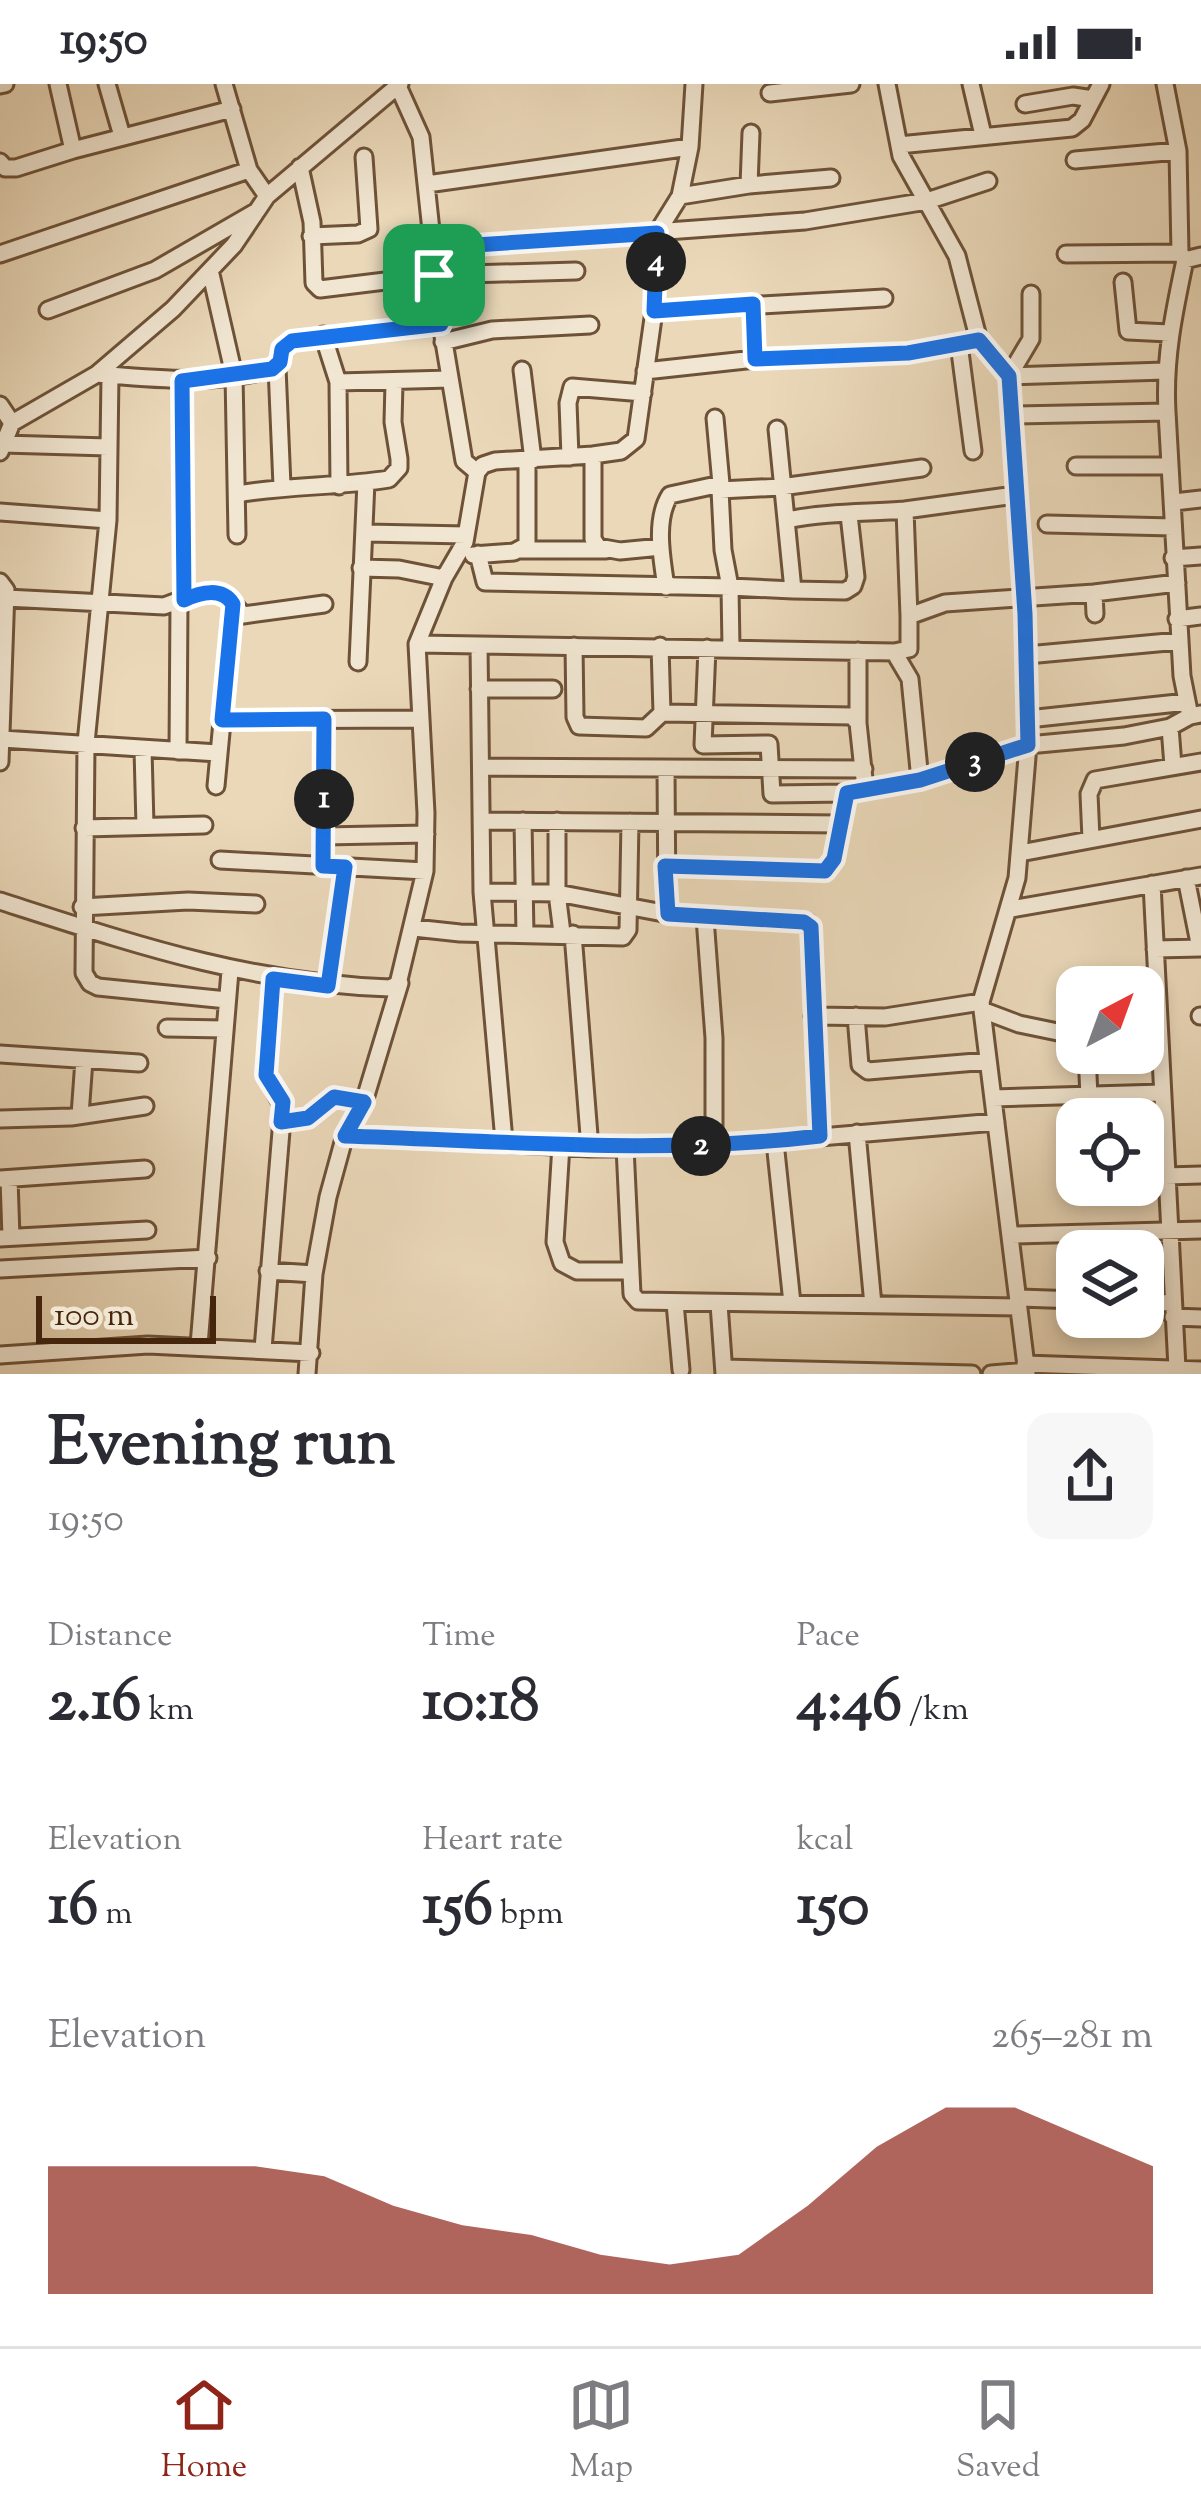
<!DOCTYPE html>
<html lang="en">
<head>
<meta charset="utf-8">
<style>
	:root { --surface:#fff; --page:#f7f7f7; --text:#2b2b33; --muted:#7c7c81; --line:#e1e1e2; --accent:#8f2418 }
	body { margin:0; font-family:"Sorts Mill Goudy",serif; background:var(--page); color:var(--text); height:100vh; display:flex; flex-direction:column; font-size:45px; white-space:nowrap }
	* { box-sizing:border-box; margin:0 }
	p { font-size:39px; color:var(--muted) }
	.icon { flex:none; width:66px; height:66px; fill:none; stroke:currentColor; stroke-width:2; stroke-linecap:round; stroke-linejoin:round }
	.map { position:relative; height:1290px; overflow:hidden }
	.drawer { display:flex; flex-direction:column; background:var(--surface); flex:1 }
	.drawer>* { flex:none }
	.needle { width:78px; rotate:41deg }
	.buttons { position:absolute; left:1056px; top:882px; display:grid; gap:24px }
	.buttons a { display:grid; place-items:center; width:108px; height:108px; border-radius:24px; background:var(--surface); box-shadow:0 6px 18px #0003; font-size:60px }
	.scale { position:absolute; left:36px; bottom:30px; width:180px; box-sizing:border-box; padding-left:12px; border:6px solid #45260d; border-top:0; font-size:33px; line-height:42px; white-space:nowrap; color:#45260d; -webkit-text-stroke:9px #f1e6d2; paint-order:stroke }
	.pin { position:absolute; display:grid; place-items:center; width:102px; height:102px; color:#fff; margin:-51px; border-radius:24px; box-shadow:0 6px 18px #0006 }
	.km { position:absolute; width:60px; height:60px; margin:-30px; border-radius:50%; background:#222; color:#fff; font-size:33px; line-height:60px; text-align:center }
	.round { display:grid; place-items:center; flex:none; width:126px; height:126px; border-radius:24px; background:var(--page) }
	.headline { display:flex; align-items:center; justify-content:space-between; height:204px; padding:0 48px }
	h1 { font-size:66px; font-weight:700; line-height:90px }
	.stats { display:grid; grid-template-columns:repeat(3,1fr); gap:18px; height:204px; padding:12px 48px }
	.stats div { display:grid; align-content:center }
	.stats b { font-size:60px; font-weight:700 }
	.stats small { font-size:33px; font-weight:400 }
	.stats p { font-size:33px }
	.chart { height:336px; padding:24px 48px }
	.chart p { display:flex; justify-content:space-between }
	.chart svg { width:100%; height:216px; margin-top:12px; fill:var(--accent); opacity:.7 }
	.status { display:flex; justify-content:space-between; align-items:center; height:84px; padding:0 60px; background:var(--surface); direction:ltr }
	.status svg { height:33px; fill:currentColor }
	.menu { display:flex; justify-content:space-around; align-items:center; height:168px; border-top:3px solid var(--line); background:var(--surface); font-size:33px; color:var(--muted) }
	.menu a { display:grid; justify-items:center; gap:6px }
	.menu .selected { color:var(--accent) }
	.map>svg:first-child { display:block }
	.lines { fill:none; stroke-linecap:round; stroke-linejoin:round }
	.minor-casing { stroke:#6e5238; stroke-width:21 }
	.minor { stroke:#f1e6d2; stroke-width:15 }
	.route-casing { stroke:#fff; stroke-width:24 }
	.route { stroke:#1a73e8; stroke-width:15 }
</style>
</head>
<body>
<div class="status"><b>19:50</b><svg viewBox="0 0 49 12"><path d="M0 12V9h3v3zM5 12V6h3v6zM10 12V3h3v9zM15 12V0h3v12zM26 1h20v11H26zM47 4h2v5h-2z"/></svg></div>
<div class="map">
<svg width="1201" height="1290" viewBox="0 0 1201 1290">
	<rect width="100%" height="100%" fill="#ead8b9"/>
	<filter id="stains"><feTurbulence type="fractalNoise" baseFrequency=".00167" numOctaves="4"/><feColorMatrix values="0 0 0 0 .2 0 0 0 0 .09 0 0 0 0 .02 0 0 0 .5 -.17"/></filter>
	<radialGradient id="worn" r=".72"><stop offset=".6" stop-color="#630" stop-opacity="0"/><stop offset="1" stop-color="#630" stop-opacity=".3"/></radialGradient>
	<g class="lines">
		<defs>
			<path id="minor" d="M 58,0 L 73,66 L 232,25
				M 107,0 L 122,52
				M 224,0 L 249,86 L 267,112
				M 887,0 L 901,72 L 957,172 L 979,257 L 1009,292 L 1025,529 L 1028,661 L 1017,794 L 981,918 L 1027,1290
				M 971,0 L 983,51
				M 1165,0 L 1178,67 L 1180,169 L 1185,176
				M 0,1 L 5,0
				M 770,9 L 851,0
				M 1025,20 L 1073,12 L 1093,15
				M 899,61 L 1072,44 L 1082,36 L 1101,0
				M 1075,76 L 1178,67
				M 0,78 L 5,84 L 16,84 L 73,66
				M 300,83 L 312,138 L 314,199 L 320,205 L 434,191 L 576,187
				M 427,100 L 690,63
				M 749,101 L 751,49
				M 680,112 L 749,101 L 831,94
				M 311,152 L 358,150 L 369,145 L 364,73
				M 431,164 L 805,137 L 927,117 L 988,97
				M 0,170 L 249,86
				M 1066,170 L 1180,169
				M 210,186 L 234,291 L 237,451
				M 1123,198 L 1128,247 L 1169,249
				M 753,220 L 755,275
				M 48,226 L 155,186 L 257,127
				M 654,227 L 884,214
				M 441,240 L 464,377 L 477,388
				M 323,251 L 338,298 L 339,402
				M 443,258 L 492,246 L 590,241
				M 959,260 L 973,367
				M 277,283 L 282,402
				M 522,286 L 533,376
				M 645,287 L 755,275 L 908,269 L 979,257
				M 97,290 C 157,295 219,302 277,283 L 282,265 L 292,257 L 441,240 L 421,53 L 398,2
				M 110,291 L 108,436 L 86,659 L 84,889 L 90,899 L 98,903 L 227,916
				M 1009,292 L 1165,287
				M 1009,292 L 1031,255 L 1031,210
				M 182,297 L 184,516
				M 338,298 L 450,295
				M 0,321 L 12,339
				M 1167,328 C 1164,275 1174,228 1185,176 L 1201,172
				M 1012,331 L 1167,328 L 1182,592 L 1190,632 L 1201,630
				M 715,334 L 721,400
				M 3,360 L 108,363
				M 0,368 L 12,339 L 97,290 L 173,225 L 234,161 L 267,112 L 400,0
				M 593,371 L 621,367 L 636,355 L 654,227 L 657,149 L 680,112 L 690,63 L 694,0
				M 570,373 L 568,319 L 572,303 L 643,309
				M 1076,382 L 1170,382
				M 237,410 C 288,401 338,403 389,395 L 399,384 L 399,375 L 393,338 L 394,299
				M 1174,418 L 1201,415
				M 0,428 L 108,436
				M 787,436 C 826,428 866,429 905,426
				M 1047,440 L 1173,443
				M 366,449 L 466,451
				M 522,466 L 606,466
				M 478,470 L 485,498 L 730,503 L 723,466 L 720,406
				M 473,471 L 514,468 L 527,461 L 527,376
				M 1173,474 L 1201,472
				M 361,484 L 399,485 L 444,494 L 465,458 L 477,388 L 483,381 L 495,377 L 593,371 L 593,455 L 598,463 L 620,467 L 661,463
				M 0,498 L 6,506 L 0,678
				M 666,503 C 662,475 654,436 670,411 L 721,400 L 720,406 L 781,403 L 922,384
				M 793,506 L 845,507 L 853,502 L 856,493 L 849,431
				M 1094,509 L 1177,499
				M 6,514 L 164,522 L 196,510 L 215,509 L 228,513 L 243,531 L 324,520
				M 909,532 L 905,426 L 1015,411
				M 1177,535 L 1201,532
				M 417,560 L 479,561
				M 574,562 L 575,633 L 579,642 L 646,644 L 662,629
				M 660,562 L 662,629 L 852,632 L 858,639 L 864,695 L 871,705 L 920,696 L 1028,661 L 1124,652 L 1170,643 L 1190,632
				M 707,564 L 703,661 L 769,660 L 772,710 L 847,709 L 871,705
				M 731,564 L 730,503 L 793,506 L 777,345
				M 858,567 L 858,639
				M 894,568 L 910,595 L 920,696
				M 1027,571 L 1179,557
				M 358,578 L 366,398
				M 479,605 L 553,605
				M 1028,635 L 1187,618
				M 222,636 L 420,635
				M 1170,643 L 1173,682
				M 2,655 L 218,669
				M 143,665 L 145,742
				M 178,667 L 179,518
				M 481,683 L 864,685
				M 666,685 L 667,830
				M 216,702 L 233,520
				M 481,737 L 841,740
				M 523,737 L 525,851
				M 557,737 L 557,809 L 562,849
				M 84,744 L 204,741
				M 324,752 L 426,750
				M 1091,755 L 1089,710 L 1095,696 L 1201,678
				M 1020,769 L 1201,735
				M 220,776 L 425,787
				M 323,781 L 324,635
				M 665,782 L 825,787 L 834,775 L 847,709
				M 1186,794 L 1200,864
				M 1152,800 L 1177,1284
				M 482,808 L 557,809 L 674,831 L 808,839 L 812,848 L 820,1053
				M 0,817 C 134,860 247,899 390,904 L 398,900 L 425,787 L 426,729 L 417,560 L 444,494
				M 82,823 L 188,817 L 256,820
				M 1011,825 L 1201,792
				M 705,834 L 714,954 L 714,1062
				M 414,844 L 460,849 L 623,853 L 628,846 L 630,738
				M 573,850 L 590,1064
				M 1155,865 L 1201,864
				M 328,902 L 345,783
				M 982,926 L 1019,940 L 1077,952
				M 813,932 L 885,933 L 981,918
				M 856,932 L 860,981 L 868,987 L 988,977
				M 1200,932 L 1201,932
				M 167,944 L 225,945
				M 1087,969 L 1090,1035
				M 0,970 L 139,979
				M 993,1014 L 1162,1009
				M 80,1031 L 84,976
				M 0,1035 L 71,1033 L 145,1022
				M 281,1038 L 308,1034 L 333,1013 L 364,1018
				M 857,1049 L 873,1221
				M 345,1051 L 590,1064 L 714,1062 L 996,1038
				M 504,1057 L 482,808 L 479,561 L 894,568 L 909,565 L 909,532 L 945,519 L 1094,509 L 1095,530
				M 775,1058 L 792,1219
				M 561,1061 L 555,1158 L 562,1179 L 577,1187 L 631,1187
				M 625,1063 L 632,1210 L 638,1217 L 1018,1223
				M 1166,1092 L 1201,1091
				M 0,1095 L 145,1085
				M 9,1095 L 11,1153
				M 1012,1151 L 1201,1146
				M 0,1154 L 147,1146
				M 0,1185 L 208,1174
				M 268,1187 L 314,1190
				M 1020,1214 L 1077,1216
				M 1143,1218 L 1172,1219
				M 675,1219 L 681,1286
				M 719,1220 L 724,1290
				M 1173,1233 L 1201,1234
				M 199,1261 L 230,887
				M 263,1265 L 283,1023 L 266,991 L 273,895
				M 0,1271 L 148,1261 L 311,1269
				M 1025,1280 L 1201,1286
				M 724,1284 L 972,1290
				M 307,1290 L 314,1190 L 328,1113 L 345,1051 L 364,1018 L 400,899
				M 991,1290 L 1027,1287"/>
		</defs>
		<use href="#minor" class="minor-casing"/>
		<use href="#minor" class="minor"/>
	</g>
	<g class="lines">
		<defs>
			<path id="route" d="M 657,149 L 654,227 L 753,220 L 755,275 L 908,269 L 979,256 L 1009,292 L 1025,530 L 1028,661 L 920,696 L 847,709 L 834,775 L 825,787 L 665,782 L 668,830 L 804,838 L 811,843 L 820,1052 C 662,1071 504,1057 345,1052 L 364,1018 L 334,1013 L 308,1034 L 281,1038 L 283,1018 L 266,991 L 273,895 L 328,902 L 345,783 L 323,782 L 324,635 L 222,636 L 233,520 C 222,503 201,508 184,516 L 182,297 L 272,285 L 280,278 L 282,265 L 292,257 L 441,240 L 430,164 Z"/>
		</defs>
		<use href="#route" class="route-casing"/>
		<use href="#route" class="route"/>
	</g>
	<rect width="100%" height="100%" filter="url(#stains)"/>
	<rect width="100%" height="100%" fill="url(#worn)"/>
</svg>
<div class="buttons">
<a><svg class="needle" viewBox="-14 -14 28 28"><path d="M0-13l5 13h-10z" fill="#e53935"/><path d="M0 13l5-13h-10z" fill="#7c7c81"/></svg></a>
<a><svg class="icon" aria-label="locate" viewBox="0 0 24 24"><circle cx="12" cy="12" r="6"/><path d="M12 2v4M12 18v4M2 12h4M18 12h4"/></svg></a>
<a><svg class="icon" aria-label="layers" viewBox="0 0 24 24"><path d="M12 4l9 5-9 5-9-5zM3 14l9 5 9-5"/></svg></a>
</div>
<div class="scale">100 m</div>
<div class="pin" style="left:434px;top:191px;background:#1e9e55"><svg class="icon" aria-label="arrive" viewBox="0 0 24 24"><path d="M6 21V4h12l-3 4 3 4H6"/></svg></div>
<b class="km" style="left:324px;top:715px">1</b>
<b class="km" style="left:701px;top:1062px">2</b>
<b class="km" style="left:975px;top:678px">3</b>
<b class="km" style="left:656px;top:178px">4</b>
</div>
<section class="drawer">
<div class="headline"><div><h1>Evening run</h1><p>19:50</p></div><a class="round"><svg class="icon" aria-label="share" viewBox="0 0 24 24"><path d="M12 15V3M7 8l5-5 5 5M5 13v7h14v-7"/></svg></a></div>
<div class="stats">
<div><p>Distance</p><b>2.16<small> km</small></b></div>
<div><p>Time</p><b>10:18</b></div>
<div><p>Pace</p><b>4:46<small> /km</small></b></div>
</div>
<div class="stats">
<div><p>Elevation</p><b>16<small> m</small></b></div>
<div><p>Heart rate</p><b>156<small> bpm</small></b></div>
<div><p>kcal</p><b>150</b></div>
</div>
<div class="chart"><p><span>Elevation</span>265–281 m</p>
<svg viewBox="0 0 160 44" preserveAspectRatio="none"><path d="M0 44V18L10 18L20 18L30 18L40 20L50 26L60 30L70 32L80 36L90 38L100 36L110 26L120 14L130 6L140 6L150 12L160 18V44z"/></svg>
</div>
</section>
<nav class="menu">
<a class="selected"><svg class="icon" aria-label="home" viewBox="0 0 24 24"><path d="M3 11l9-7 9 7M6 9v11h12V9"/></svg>Home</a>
<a><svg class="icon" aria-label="map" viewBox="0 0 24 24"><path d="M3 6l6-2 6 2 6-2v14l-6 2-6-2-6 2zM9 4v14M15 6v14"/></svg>Map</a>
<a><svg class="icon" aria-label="saved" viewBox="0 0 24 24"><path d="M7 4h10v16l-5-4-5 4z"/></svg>Saved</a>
</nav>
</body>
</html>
